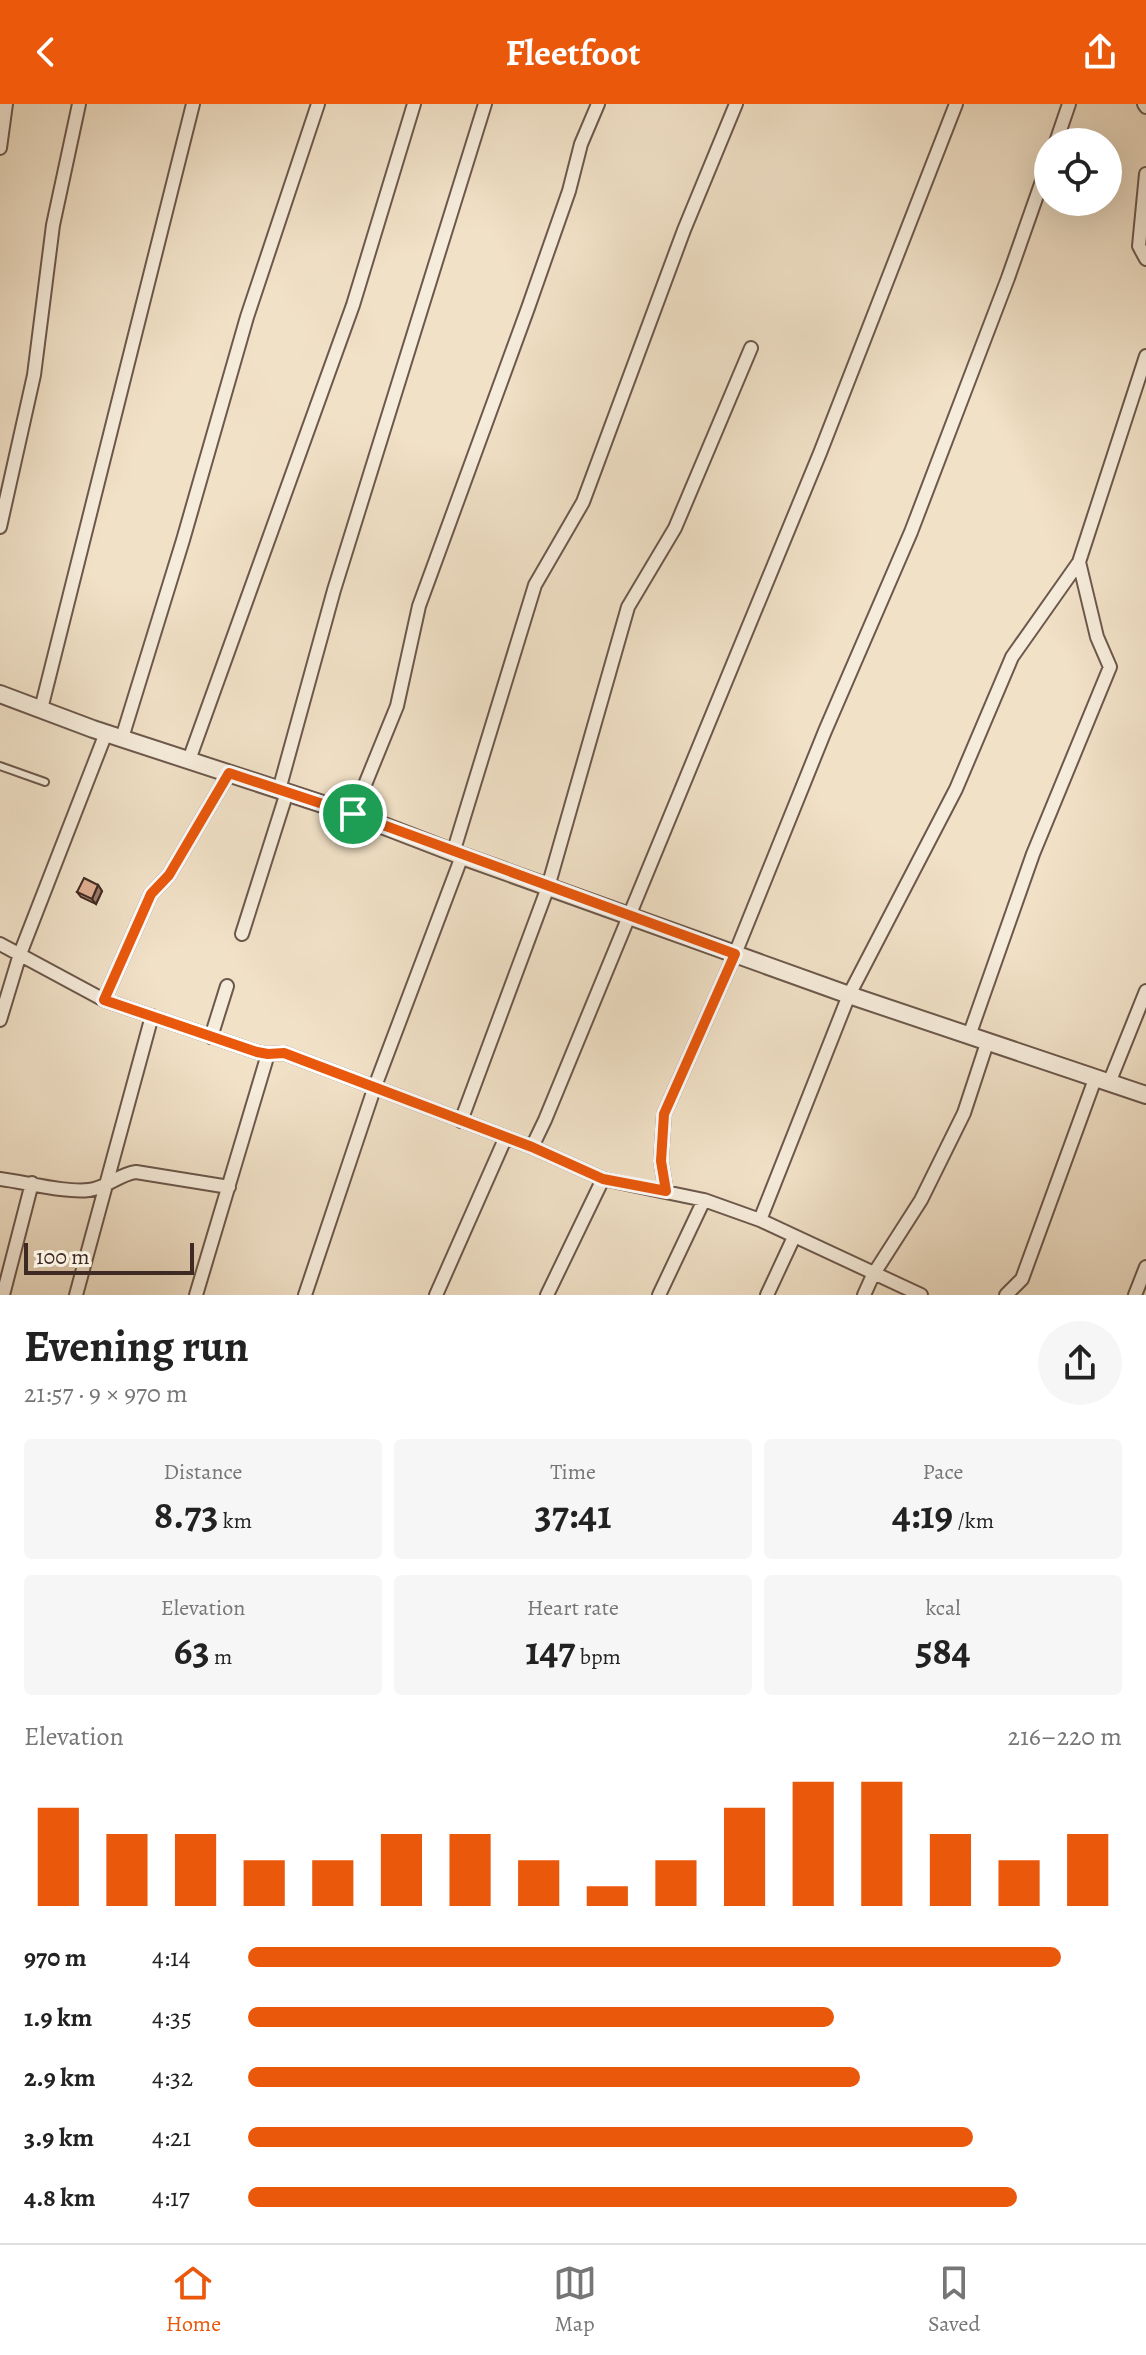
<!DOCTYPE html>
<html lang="en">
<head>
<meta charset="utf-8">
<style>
	:root { --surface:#fff; --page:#f6f6f6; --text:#222; --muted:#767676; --line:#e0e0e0; --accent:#ea580c }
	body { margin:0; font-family:Alegreya,serif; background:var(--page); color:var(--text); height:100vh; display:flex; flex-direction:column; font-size:30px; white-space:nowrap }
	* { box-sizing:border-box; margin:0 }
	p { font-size:26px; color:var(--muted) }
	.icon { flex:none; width:44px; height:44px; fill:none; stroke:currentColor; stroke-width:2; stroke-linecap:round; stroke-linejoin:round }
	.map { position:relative; height:1191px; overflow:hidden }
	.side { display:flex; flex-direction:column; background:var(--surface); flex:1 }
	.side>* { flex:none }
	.fabs { position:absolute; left:1034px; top:24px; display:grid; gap:16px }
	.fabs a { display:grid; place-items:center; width:88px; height:88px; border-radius:50%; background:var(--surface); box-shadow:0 8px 32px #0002; font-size:40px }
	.scale { position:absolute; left:24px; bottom:20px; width:170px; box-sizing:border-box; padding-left:8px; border:4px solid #3f2a23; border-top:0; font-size:22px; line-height:28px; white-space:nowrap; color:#3f2a23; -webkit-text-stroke:6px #f6ecdb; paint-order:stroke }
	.pin { position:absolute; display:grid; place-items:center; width:68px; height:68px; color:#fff; margin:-34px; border:4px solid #fff; border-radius:50%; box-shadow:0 2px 8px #0007 }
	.round { display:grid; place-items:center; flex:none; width:84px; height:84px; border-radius:42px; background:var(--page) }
	.summary { display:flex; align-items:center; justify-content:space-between; height:136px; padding:0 24px }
	h1 { font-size:44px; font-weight:700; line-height:60px }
	.metrics { display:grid; grid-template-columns:repeat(3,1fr); gap:12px; height:136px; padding:8px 24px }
	.metrics div { display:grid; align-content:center; border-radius:8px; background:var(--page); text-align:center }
	.metrics b { font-size:40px; font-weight:700 }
	.metrics small { font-size:22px; font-weight:400 }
	.metrics p { font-size:22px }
	.chart { height:224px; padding:16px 24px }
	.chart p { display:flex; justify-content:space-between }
	.chart svg { width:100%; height:144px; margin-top:8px; stroke:var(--accent); stroke-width:6 }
	ul { padding:0 24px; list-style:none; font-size:26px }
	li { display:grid; grid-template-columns:128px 96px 1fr; align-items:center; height:60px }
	li i { height:20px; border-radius:10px; background:var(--accent) }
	header { display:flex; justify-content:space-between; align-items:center; height:104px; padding:0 24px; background:var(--accent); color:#fff; font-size:36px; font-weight:700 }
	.menu { display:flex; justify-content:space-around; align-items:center; height:112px; border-top:2px solid var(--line); background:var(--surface); font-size:22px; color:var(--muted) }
	.menu a { display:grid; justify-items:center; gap:4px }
	.menu .selected { color:var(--accent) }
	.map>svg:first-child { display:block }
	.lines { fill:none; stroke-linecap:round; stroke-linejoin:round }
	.service-casing { stroke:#6c584c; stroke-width:10 }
	.minor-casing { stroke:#6c584c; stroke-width:16 }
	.tertiary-casing { stroke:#6c584c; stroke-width:20 }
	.service { stroke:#f6ecdb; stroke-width:6 }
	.minor { stroke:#f6ecdb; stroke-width:12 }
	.tertiary { stroke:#f6ecdb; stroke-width:16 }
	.wall { fill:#c2967e; stroke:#3f2a23; stroke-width:2 }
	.shaded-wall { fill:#9e7a67; stroke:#3f2a23; stroke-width:2 }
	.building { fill:#e1af93; stroke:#3f2a23; stroke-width:2 }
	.route-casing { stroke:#fff; stroke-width:16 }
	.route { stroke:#ea580c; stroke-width:10 }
</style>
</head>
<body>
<header><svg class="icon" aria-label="back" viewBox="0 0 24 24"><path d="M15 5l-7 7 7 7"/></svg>Fleetfoot<svg class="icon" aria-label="share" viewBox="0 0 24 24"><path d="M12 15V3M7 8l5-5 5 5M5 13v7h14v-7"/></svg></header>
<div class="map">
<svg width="1146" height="1191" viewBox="0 0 1146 1191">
	<rect width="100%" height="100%" fill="#f1e1c7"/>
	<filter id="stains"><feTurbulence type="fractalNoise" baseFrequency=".0025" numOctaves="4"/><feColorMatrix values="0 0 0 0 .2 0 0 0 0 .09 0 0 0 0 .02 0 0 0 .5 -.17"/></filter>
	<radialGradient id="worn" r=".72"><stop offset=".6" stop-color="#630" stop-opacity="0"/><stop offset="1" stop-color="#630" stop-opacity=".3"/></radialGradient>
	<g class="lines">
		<defs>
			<path id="service" d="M 0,662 L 45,678"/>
			<path id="minor" d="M 1144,0 L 1146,3
				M 1056,38 L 1069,0
				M 0,44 L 6,0
				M 1146,70 L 1139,142 L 1146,155
				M 0,423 L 34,271 L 53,121 L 79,0
				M 41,605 L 193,0
				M 122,634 L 183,436 L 247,213 L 318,0
				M 189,656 L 353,201 L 414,0
				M 279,686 L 334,486 L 485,0
				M 353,710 L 397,602 L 419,502 L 528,204 L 569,87 L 581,40 L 598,0
				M 453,749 L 535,481 L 583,398 L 684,126 L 736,0
				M 242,830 L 287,688
				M 0,840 L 104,896 L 257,948 L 268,950 L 284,949 L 532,1043 L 603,1075 L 704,1096 L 760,1116 L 921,1191
				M 104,896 L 151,790 L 169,771 L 229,669
				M 0,916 L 20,850 L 106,629
				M 969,932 L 1033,750 L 1110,563 L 1097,533 L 1079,458
				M 211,933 L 227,882
				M 1109,979 L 1146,887
				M 461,1017 L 548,783 L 628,503 L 675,424 L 751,244
				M 532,1043 L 545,1016 L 820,349 L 956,0
				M 0,1075 C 25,1078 66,1089 89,1086 C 107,1084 119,1070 136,1068 L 229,1083
				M 666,1087 L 661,1057 L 664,1010 L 735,850 L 825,627 L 911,428 L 1008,174 L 1048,60
				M 760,1116 L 849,891 L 956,685 L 1012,553 L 1079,458 L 1146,252
				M 3,1191 L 32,1079
				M 76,1191 L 152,912
				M 196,1191 L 268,950
				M 305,1191 L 374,985 L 462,752
				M 436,1191 L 505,1035
				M 547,1191 L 603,1075
				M 659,1191 L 704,1096
				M 767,1191 L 794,1133
				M 864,1191 L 873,1171 L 921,1096 L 964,1009 L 987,939
				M 1006,1191 L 1022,1175 L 1095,975
				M 1135,1191 L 1146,1163"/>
			<path id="tertiary" d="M 0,590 L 93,625 L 353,710 L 462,752 L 849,891 L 1146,991"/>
		</defs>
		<use href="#service" class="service-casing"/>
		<use href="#minor" class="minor-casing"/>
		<use href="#tertiary" class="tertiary-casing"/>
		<use href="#service" class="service"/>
		<use href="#minor" class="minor"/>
		<use href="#tertiary" class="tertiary"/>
	</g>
	<path class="wall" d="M 98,781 L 102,787 L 96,800 L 81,793 L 77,788 Z"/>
	<path class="shaded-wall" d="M 98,781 L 102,787 L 96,800 L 92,795 Z"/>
	<path class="building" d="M 84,774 L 98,781 L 92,795 L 77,788 Z"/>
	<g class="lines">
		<defs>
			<path id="route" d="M 229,669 L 353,710 L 735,850 L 664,1010 L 661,1057 L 666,1087 L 603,1075 L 532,1043 L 284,949 L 268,950 L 257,948 L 104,896 L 151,790 L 169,771 Z"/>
		</defs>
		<use href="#route" class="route-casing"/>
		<use href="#route" class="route"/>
	</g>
	<rect width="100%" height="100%" filter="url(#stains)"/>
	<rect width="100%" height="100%" fill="url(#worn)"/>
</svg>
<div class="fabs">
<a><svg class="icon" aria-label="locate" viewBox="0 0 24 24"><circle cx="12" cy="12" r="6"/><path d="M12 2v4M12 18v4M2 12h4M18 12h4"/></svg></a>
</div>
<div class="scale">100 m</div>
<div class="pin" style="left:353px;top:710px;background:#1e9e55"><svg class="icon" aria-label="arrive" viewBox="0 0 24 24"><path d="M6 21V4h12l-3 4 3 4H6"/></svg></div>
</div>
<section class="side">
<div class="summary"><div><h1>Evening run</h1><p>21:57 · 9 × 970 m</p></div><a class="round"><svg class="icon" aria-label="share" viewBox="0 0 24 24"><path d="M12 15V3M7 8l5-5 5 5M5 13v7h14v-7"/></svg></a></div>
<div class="metrics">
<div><p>Distance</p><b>8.73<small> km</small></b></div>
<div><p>Time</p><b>37:41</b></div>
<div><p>Pace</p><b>4:19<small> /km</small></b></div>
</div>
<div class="metrics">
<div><p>Elevation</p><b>63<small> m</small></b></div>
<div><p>Heart rate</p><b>147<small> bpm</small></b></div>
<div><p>kcal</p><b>584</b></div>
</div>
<div class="chart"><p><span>Elevation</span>216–220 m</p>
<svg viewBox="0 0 160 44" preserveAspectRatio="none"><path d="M5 44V14M15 44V22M25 44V22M35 44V30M45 44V30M55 44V22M65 44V22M75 44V30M85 44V38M95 44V30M105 44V14M115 44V6M125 44V6M135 44V22M145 44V30M155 44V22"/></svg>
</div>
<ul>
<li><b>970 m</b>4:14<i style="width:93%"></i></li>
<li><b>1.9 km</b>4:35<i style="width:67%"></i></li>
<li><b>2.9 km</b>4:32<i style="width:70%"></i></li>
<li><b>3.9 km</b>4:21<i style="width:83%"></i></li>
<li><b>4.8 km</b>4:17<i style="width:88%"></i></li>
</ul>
</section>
<nav class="menu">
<a class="selected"><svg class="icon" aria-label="home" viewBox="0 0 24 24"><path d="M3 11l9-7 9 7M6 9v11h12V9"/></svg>Home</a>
<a><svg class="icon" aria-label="map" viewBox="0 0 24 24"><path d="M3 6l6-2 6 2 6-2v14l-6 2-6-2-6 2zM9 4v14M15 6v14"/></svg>Map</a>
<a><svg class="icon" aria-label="saved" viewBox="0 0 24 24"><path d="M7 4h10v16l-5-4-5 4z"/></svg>Saved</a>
</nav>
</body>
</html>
